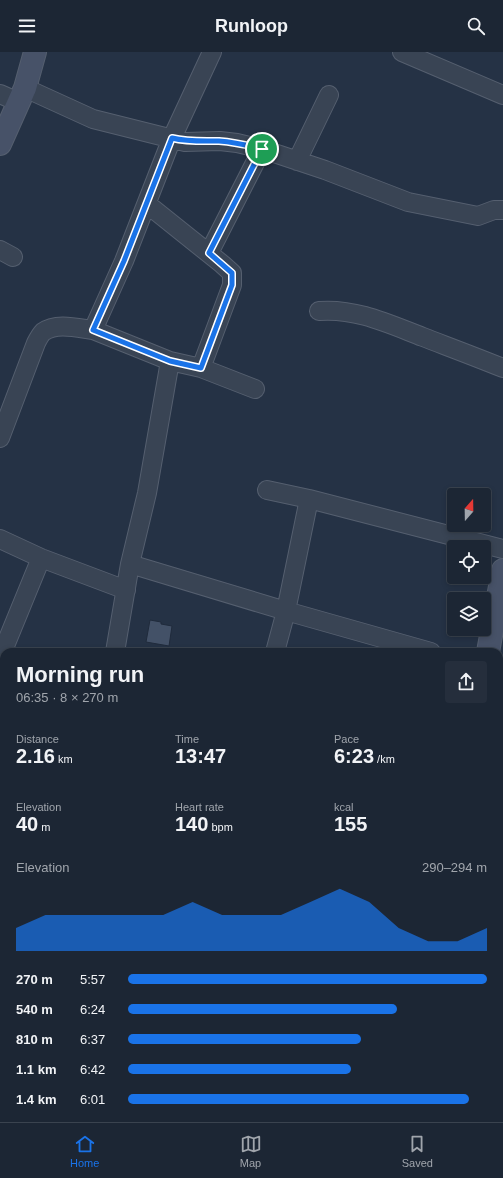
<!DOCTYPE html>
<html lang="en">
<head>
<meta charset="utf-8">
<style>
	:root { --surface:#1c2634; --page:#252e3c; --text:#f1f3f6; --muted:#a0a5ac; --line:#3a434f; --accent:#1a73e8 }
	body { margin:0; font-family:Arial,sans-serif; background:var(--page); color:var(--text); height:100vh; display:flex; flex-direction:column; font-size:15px; white-space:nowrap }
	* { box-sizing:border-box; margin:0 }
	p { font-size:13px; color:var(--muted) }
	.icon { flex:none; width:22px; height:22px; fill:none; stroke:currentColor; stroke-width:2; stroke-linecap:round; stroke-linejoin:round }
	.map { position:relative; flex:1; overflow:hidden }
	.sheet { position:absolute; left:0px; top:596px; width:503px; height:474px; display:flex; flex-direction:column; background:var(--surface); border-radius:12px 12px 0 0; box-shadow:0 2px 6px #0003,0 0 0 1px var(--line) }
	.sheet>* { flex:none }
	.needle { width:26px; rotate:20deg }
	.tools { position:absolute; left:447px; top:436px; display:grid; gap:8px }
	.tools a { display:grid; place-items:center; width:44px; height:44px; border-radius:4px; background:var(--surface); box-shadow:0 2px 6px #0003,0 0 0 1px var(--line); font-size:20px }
	.pin { position:absolute; display:grid; place-items:center; width:34px; height:34px; color:#fff; margin:-17px; border:2px solid #fff; border-radius:50%; box-shadow:0 1px 4px #0007 }
	.round { display:grid; place-items:center; flex:none; width:42px; height:42px; border-radius:4px; background:var(--page) }
	.headline { display:flex; align-items:center; justify-content:space-between; height:68px; padding:0 16px }
	h1 { font-size:22px; font-weight:700; line-height:30px }
	.stats { display:grid; grid-template-columns:repeat(3,1fr); gap:6px; height:68px; padding:4px 16px }
	.stats div { display:grid; align-content:center }
	.stats b { font-size:20px; font-weight:700 }
	.stats small { font-size:11px; font-weight:400 }
	.stats p { font-size:11px }
	.chart { height:112px; padding:8px 16px }
	.chart p { display:flex; justify-content:space-between }
	.chart svg { width:100%; height:72px; margin-top:4px; fill:var(--accent); opacity:.7 }
	ul { padding:0 16px; list-style:none; font-size:13px }
	li { display:grid; grid-template-columns:64px 48px 1fr; align-items:center; height:30px }
	li i { height:10px; border-radius:5px; background:var(--accent) }
	header { display:flex; justify-content:space-between; align-items:center; height:52px; padding:0 16px; background:var(--surface); font-size:18px; font-weight:700 }
	.menu { display:flex; justify-content:space-around; align-items:center; height:56px; border-top:1px solid var(--line); background:var(--surface); font-size:11px; color:var(--muted) }
	.menu a { display:grid; justify-items:center; gap:2px }
	.menu .on { color:var(--accent) }
	.map>svg:first-child { display:block }
	.green { fill:#274146 }
	.water { fill:#374c6d }
	.building { fill:#435167; stroke:#202b3c }
	.lines { fill:none; stroke-linecap:round; stroke-linejoin:round }
	.street-casing { stroke:#555f6f; stroke-width:20 }
	.secondary-casing { stroke:#555f6f; stroke-width:24 }
	.street { stroke:#394454; stroke-width:18 }
	.secondary { stroke:#475268; stroke-width:22 }
	.route-casing { stroke:#fff; stroke-width:8 }
	.route { stroke:#1a73e8; stroke-width:5 }
</style>
</head>
<body>
<header><svg class="icon" aria-label="menu" viewBox="0 0 24 24"><path d="M4 6h16M4 12h16M4 18h16"/></svg>Runloop<svg class="icon" aria-label="search" viewBox="0 0 24 24"><circle cx="10" cy="10" r="6"/><path d="M15 15l6 6"/></svg></header>
<div class="map">
<svg width="503" height="1070" viewBox="0 0 503 1070">
	<rect width="100%" height="100%" fill="#253245"/>
	<path class="green" d="M 0,954 L 4,955 L 4,1066 L 49,1066 L 48,1070 L 0,1070 Z"/>
	<path class="water" d="M 503,909 L 503,1070 L 465,1070 L 465,1066 L 499,1066 L 499,914 Z"/>
	<path class="building" d="M 150,568 L 161,570 L 161,572 L 172,574 L 169,594 L 146,590 Z
		M 4,916 L 4,941 L 0,940 L 0,926 Z"/>
	<g class="lines">
		<defs>
			<path id="street" d="M 402,0 L 503,43
				M 25,36 L 93,67 L 185,90 L 220,89 L 237,91 L 262,97 L 325,118 L 408,150 L 478,164 L 494,158 L 503,158
				M 0,42 L 18,50
				M 297,109 L 329,43
				M 147,152 L 222,212 L 232,221 L 232,233 L 201,316
				M 0,198 L 13,205
				M 209,201 L 262,97
				M 319,259 C 356,256 389,272 423,285 C 449,295 476,305 503,316
				M 170,309 L 201,316 L 255,337
				M 0,386 L 36,291 C 38,287 40,283 43,280 C 56,270 78,276 93,278
				M 267,438 L 309,447 L 503,497
				M 0,487 L 41,506 L 126,538
				M 130,512 L 286,559 L 309,447
				M 115,600 L 130,512 L 147,441 L 170,309 L 93,278 L 124,209 L 172,86 L 212,0
				M 275,600 L 286,559 L 431,600
				M 0,606 L 41,506
				M 499,630 L 503,631
				M 0,648 L 4,649
				M 0,741 L 4,742
				M 499,764 L 503,765
				M 0,833 L 4,834
				M 0,955 L 4,956
				M 71,1066 L 81,1070
				M 208,1066 L 219,1070
				M 178,1070 L 179,1066"/>
			<path id="secondary" d="M 0,92 L 25,36 L 35,0
				M 488,600 L 503,518
				M 429,1070 L 430,1066"/>
		</defs>
		<use href="#street" class="street-casing"/>
		<use href="#secondary" class="secondary-casing"/>
		<use href="#street" class="street"/>
		<use href="#secondary" class="secondary"/>
	</g>
	<g class="lines">
		<defs>
			<path id="route" d="M 172,86 C 188,90 203,89 219,89 C 233,90 247,93 262,97 L 209,201 L 232,221 L 232,233 L 201,316 L 170,309 L 93,278 L 124,209 Z"/>
		</defs>
		<use href="#route" class="route-casing"/>
		<use href="#route" class="route"/>
	</g>
</svg>
<div class="tools">
<a><svg class="needle" viewBox="-14 -14 28 28"><path d="M0-13l5 13h-10z" fill="#e53935"/><path d="M0 13l5-13h-10z" fill="#a0a5ac"/></svg></a>
<a><svg class="icon" aria-label="locate" viewBox="0 0 24 24"><circle cx="12" cy="12" r="6"/><path d="M12 2v4M12 18v4M2 12h4M18 12h4"/></svg></a>
<a><svg class="icon" aria-label="layers" viewBox="0 0 24 24"><path d="M12 4l9 5-9 5-9-5zM3 14l9 5 9-5"/></svg></a>
</div>
<div class="pin" style="left:262px;top:97px;background:#1e9e55"><svg class="icon" aria-label="arrive" viewBox="0 0 24 24"><path d="M6 21V4h12l-3 4 3 4H6"/></svg></div>
<section class="sheet">
<div class="headline"><div><h1>Morning run</h1><p>06:35 · 8 × 270 m</p></div><a class="round"><svg class="icon" aria-label="share" viewBox="0 0 24 24"><path d="M12 15V3M7 8l5-5 5 5M5 13v7h14v-7"/></svg></a></div>
<div class="stats">
<div><p>Distance</p><b>2.16<small> km</small></b></div>
<div><p>Time</p><b>13:47</b></div>
<div><p>Pace</p><b>6:23<small> /km</small></b></div>
</div>
<div class="stats">
<div><p>Elevation</p><b>40<small> m</small></b></div>
<div><p>Heart rate</p><b>140<small> bpm</small></b></div>
<div><p>kcal</p><b>155</b></div>
</div>
<div class="chart"><p><span>Elevation</span>290–294 m</p>
<svg viewBox="0 0 160 44" preserveAspectRatio="none"><path d="M0 44V30L10 22L20 22L30 22L40 22L50 22L60 14L70 22L80 22L90 22L100 14L110 6L120 14L130 30L140 38L150 38L160 30V44z"/></svg>
</div>
<ul>
<li><b>270 m</b>5:57<i style="width:100%"></i></li>
<li><b>540 m</b>6:24<i style="width:75%"></i></li>
<li><b>810 m</b>6:37<i style="width:65%"></i></li>
<li><b>1.1 km</b>6:42<i style="width:62%"></i></li>
<li><b>1.4 km</b>6:01<i style="width:95%"></i></li>
</ul>
</section>
</div>
<nav class="menu">
<a class="on"><svg class="icon" aria-label="home" viewBox="0 0 24 24"><path d="M3 11l9-7 9 7M6 9v11h12V9"/></svg>Home</a>
<a><svg class="icon" aria-label="map" viewBox="0 0 24 24"><path d="M3 6l6-2 6 2 6-2v14l-6 2-6-2-6 2zM9 4v14M15 6v14"/></svg>Map</a>
<a><svg class="icon" aria-label="saved" viewBox="0 0 24 24"><path d="M7 4h10v16l-5-4-5 4z"/></svg>Saved</a>
</nav>
</body>
</html>
